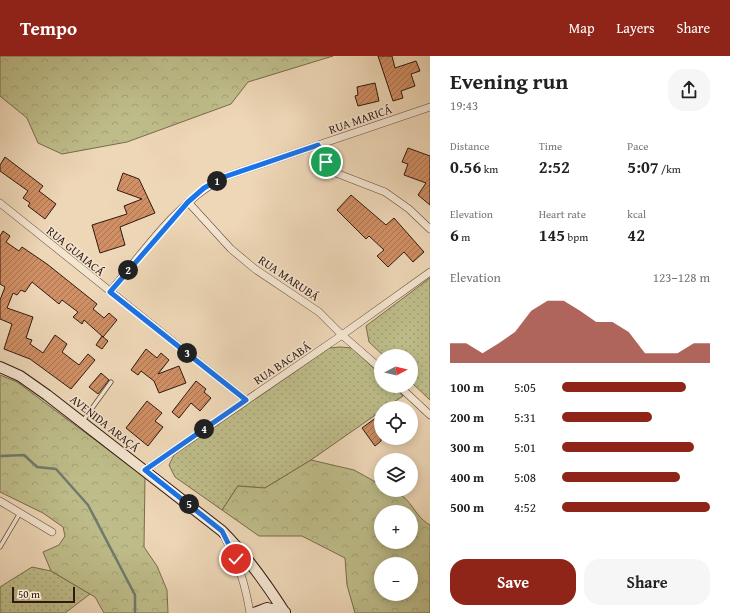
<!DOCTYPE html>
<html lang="en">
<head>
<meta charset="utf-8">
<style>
	:root { --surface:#fff; --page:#f6f6f6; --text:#222; --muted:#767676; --accent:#8f2418 }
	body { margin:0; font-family:"Gentium Book Plus",serif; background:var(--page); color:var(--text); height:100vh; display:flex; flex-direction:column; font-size:15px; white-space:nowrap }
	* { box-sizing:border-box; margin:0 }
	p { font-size:13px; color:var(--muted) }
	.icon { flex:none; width:22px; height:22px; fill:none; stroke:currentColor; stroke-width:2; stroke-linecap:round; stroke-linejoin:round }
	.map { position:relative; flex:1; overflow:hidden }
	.panel { display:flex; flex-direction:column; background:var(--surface); width:300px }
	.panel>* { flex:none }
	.needle { width:26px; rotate:83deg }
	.buttons { position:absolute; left:374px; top:293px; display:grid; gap:8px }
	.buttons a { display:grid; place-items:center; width:44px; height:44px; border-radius:50%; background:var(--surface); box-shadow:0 2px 10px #0003; font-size:20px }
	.scale { position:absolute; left:12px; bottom:10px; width:63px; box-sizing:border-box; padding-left:4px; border:2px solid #311910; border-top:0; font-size:11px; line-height:14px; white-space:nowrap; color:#311910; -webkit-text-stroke:3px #f4e5d0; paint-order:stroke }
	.pin { position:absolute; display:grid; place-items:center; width:34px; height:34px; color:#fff; margin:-17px; border:2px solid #fff; border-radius:50%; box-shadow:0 1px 4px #0007 }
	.km { position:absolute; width:20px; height:20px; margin:-10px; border-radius:50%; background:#222; color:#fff; font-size:11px; line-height:20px; text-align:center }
	.round { display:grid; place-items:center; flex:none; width:42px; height:42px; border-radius:16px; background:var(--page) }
	.head { display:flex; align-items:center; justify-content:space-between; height:68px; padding:0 20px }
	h1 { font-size:22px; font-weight:600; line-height:30px }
	.metrics { display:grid; grid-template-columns:repeat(3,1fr); gap:6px; height:68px; padding:4px 20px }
	.metrics div { display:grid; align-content:center }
	.metrics b { font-size:17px; font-weight:600 }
	.metrics small { font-size:11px; font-weight:400 }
	.metrics p { font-size:11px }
	.chart { height:112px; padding:8px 20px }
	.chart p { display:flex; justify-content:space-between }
	.chart svg { width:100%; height:72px; margin-top:4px; fill:var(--accent); opacity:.7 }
	.action { display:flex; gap:8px; margin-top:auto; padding:8px 20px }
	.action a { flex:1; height:46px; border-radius:16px; background:var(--accent); color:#fff; font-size:16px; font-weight:600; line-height:46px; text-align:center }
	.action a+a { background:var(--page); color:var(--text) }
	ul { padding:0 20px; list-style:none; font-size:13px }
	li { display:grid; grid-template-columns:64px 48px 1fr; align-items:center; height:30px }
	li i { height:10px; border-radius:5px; background:var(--accent) }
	header { display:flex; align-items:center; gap:24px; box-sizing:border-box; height:56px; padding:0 20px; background:var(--accent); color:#fff }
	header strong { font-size:19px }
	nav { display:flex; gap:22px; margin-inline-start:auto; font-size:14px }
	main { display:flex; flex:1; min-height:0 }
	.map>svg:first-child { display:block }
	.grass { fill:url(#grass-dots); stroke:#786b4d }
	.forest { fill:url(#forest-crowns); stroke:#786b4d; fill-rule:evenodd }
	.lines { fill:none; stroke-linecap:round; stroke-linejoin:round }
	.stream { stroke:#707a6d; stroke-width:2.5 }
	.building { fill:url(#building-hatch); stroke:#311910 }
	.lane-casing { stroke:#60483a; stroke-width:5 }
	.street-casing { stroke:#60483a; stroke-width:8 }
	.secondary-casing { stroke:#311910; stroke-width:12 }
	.lane { stroke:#f4e5d0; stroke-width:3.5 }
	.street { stroke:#f4e5d0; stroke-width:7 }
	.secondary { stroke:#f4e5d0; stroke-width:10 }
	.route-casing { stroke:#fff; stroke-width:8 }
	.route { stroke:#1a73e8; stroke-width:5 }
	.labels { text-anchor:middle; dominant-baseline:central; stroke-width:3; stroke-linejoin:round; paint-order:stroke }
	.street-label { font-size:12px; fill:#311910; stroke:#f4e5d0 }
</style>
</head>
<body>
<header>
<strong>Tempo</strong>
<nav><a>Map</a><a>Layers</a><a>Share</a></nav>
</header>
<main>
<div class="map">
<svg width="430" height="557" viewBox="0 0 430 557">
	<defs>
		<pattern id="grass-dots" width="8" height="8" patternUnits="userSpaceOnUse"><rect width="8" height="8" fill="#bebd8a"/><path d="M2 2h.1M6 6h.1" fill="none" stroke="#a4a276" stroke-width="1.8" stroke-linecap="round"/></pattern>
		<pattern id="forest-crowns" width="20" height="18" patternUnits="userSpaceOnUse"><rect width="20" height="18" fill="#bebd8a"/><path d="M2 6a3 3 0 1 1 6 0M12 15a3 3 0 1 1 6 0" fill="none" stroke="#a4a276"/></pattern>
		<pattern id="building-hatch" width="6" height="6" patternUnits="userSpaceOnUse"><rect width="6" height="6" fill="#d08f64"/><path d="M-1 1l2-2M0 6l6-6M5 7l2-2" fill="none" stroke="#a97451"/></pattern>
	</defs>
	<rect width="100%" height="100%" fill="#eed7b7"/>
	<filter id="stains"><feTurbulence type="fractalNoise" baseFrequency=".005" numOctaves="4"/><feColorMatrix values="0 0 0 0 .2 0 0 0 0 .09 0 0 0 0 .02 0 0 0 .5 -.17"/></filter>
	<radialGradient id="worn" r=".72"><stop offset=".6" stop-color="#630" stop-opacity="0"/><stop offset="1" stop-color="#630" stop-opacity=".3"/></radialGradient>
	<path class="grass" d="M 430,222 L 430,344 L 411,326 L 411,300 L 384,300 L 369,286 L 366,270 Z
		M 340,291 L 352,292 L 381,319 L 381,330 L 392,330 L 403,340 L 385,352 L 381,352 L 381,355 L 311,404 L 265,432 L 238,430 L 222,454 L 175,421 L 169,409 L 174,399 L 329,292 Z
		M 32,511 L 51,515 L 90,538 L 65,557 L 0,557 L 0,531 Z"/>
	<path class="forest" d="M 0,0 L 333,0 L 248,26 L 231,48 L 127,86 L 62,98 L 38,87 L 27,62 L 0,40 Z
		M 0,319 L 17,326 L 145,421 L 144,491 L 157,510 L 167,534 L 168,557 L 104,557 L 95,541 L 51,515 L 43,496 L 59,489 L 65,480 L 63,471 L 43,457 L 0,436 Z
		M 311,404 L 354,414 L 381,429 L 381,434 C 412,434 410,458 430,469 L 430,557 L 355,557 L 347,529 L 345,502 L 302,480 L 259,480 L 222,454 L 238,430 L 265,432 ZM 381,456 L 411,456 L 411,486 L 381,486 ZM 381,508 L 411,508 L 411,538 L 381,538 Z"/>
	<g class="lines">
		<path class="stream" d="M 1,400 L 24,399 L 37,411 L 56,413 L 88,449 L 135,539 L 135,557"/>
	</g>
	<path class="building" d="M 378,0 L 392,0 L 395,12 L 416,5 L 420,15 L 411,18 L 415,30 L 401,35 L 403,42 L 393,45 Z
		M 375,27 L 379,45 L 358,50 L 355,40 L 358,39 L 357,31 Z
		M 408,92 L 430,100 L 430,149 L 418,139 L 426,127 L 404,119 L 408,108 L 402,106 Z
		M 5,101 L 43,130 L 39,135 L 56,148 L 45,163 L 28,150 L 30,147 L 23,142 L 28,135 L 0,115 L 0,109 Z
		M 123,117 L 139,123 L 155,157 L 120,171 L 125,189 L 100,197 L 92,169 L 127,158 L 124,150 L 142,143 L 117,134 Z
		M 351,139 L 386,169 L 394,162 L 424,196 L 413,206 L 404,196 L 388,211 L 377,200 L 384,194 L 369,180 L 366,183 L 337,154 Z
		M 3,175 L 10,180 L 6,186 L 19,195 L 22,191 L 47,208 L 97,248 L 93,253 L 104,262 L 109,257 L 117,264 L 103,281 L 84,264 L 82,268 L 73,261 L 78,256 L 62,244 L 59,248 L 32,226 L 25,236 L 21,234 L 17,239 L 13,237 L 7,252 L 33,261 L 26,282 L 32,284 L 30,288 L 43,297 L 55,279 L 67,288 L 62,296 L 79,309 L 88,298 L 95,304 L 71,333 L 30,303 L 4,293 L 12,268 L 0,263 L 0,244 L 5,231 L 0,228 L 0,180 Z
		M 102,280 L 108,285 L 102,293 L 96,289 Z
		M 146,293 L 157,302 L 161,297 L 169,304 L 158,318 L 179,310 L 186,327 L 159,337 L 154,325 L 141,315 L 138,319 L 131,314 Z
		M 101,317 L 109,324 L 98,338 L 89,331 Z
		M 196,325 L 206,333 L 204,336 L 211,342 L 200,355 L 191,347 L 179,362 L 172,356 Z
		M 147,345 L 162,357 L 155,365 L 163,371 L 148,390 L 126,372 Z
		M 381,358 L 381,385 L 375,390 L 362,372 Z"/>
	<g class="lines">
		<defs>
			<path id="lane" d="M 82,366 L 111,326
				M 0,491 L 20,457"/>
			<path id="street" d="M 318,89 L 326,106 L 336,117 L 385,136 L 409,153 L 430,173
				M 188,146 L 231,193 L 255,213 L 319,256 L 342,279 L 381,313
				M 0,147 L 246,344
				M 110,236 C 144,195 176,147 224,121 L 430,51
				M 399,330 L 430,359
				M 145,414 L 342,279 L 430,216
				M 0,445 L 52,476
				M 225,482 C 239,509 245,527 250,557"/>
			<path id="secondary" d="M 0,311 L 20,320 L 47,339 L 222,475 C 247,500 266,527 285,557
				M 254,557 L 267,552 L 285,556"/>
		</defs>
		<use href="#lane" class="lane-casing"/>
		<use href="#street" class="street-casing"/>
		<use href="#secondary" class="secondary-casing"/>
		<use href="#lane" class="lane"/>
		<use href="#street" class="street"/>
		<use href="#secondary" class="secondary"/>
	</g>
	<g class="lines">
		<defs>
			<path id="route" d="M 236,503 L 222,475 L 145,414 L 246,344 L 110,236 L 188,146 L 204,132 L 224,121 L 318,89 L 326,106"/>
		</defs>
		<use href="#route" class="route-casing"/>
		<use href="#route" class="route"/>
	</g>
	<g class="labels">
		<g class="street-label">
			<text transform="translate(360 63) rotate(-19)">RUA MARICÁ</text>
			<text transform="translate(76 195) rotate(39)">RUA GUAIACÁ</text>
			<text transform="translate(289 222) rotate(34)">RUA MARUBÁ</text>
			<text transform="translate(282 307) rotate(-34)">RUA BACABÁ</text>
			<text transform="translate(105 367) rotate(38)">AVENIDA ARAÇÁ</text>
		</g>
	</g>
	<rect width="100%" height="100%" filter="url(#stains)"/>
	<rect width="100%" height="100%" fill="url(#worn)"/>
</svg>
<div class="buttons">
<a><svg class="needle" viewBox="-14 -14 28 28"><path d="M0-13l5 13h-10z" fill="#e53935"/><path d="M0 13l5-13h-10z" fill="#767676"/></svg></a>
<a><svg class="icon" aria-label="locate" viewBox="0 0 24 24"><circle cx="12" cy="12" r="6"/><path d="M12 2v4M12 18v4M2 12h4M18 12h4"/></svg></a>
<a><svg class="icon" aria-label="layers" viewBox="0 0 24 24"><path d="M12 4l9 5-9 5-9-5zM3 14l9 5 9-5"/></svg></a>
<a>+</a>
<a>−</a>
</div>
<div class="scale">50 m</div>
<div class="pin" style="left:326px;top:106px;background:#1e9e55"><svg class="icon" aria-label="arrive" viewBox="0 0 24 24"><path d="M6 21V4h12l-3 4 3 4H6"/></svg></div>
<div class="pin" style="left:236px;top:503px;background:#d93025"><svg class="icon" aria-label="check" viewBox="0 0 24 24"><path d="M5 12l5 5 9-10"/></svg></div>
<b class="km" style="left:217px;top:125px">1</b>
<b class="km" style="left:128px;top:214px">2</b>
<b class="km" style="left:187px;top:297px">3</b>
<b class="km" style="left:204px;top:373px">4</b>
<b class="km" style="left:189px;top:448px">5</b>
</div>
<section class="panel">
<div class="head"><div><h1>Evening run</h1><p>19:43</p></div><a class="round"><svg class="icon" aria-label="share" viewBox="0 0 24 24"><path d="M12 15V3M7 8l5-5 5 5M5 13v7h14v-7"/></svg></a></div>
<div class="metrics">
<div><p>Distance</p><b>0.56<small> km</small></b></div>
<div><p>Time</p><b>2:52</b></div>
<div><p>Pace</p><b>5:07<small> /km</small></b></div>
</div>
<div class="metrics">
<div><p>Elevation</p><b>6<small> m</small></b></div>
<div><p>Heart rate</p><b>145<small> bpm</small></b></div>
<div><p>kcal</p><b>42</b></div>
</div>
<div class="chart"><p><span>Elevation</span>123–128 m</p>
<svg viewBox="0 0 160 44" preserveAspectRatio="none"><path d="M0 44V32L10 32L20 38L30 32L40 25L50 12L60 6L70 6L80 12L90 19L100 19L110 25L120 38L130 38L140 38L150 32L160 32V44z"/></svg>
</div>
<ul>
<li><b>100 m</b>5:05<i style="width:84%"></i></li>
<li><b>200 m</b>5:31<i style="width:61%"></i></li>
<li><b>300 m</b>5:01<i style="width:89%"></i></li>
<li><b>400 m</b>5:08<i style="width:80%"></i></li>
<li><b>500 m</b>4:52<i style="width:100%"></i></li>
</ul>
<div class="action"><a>Save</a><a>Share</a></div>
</section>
</main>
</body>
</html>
